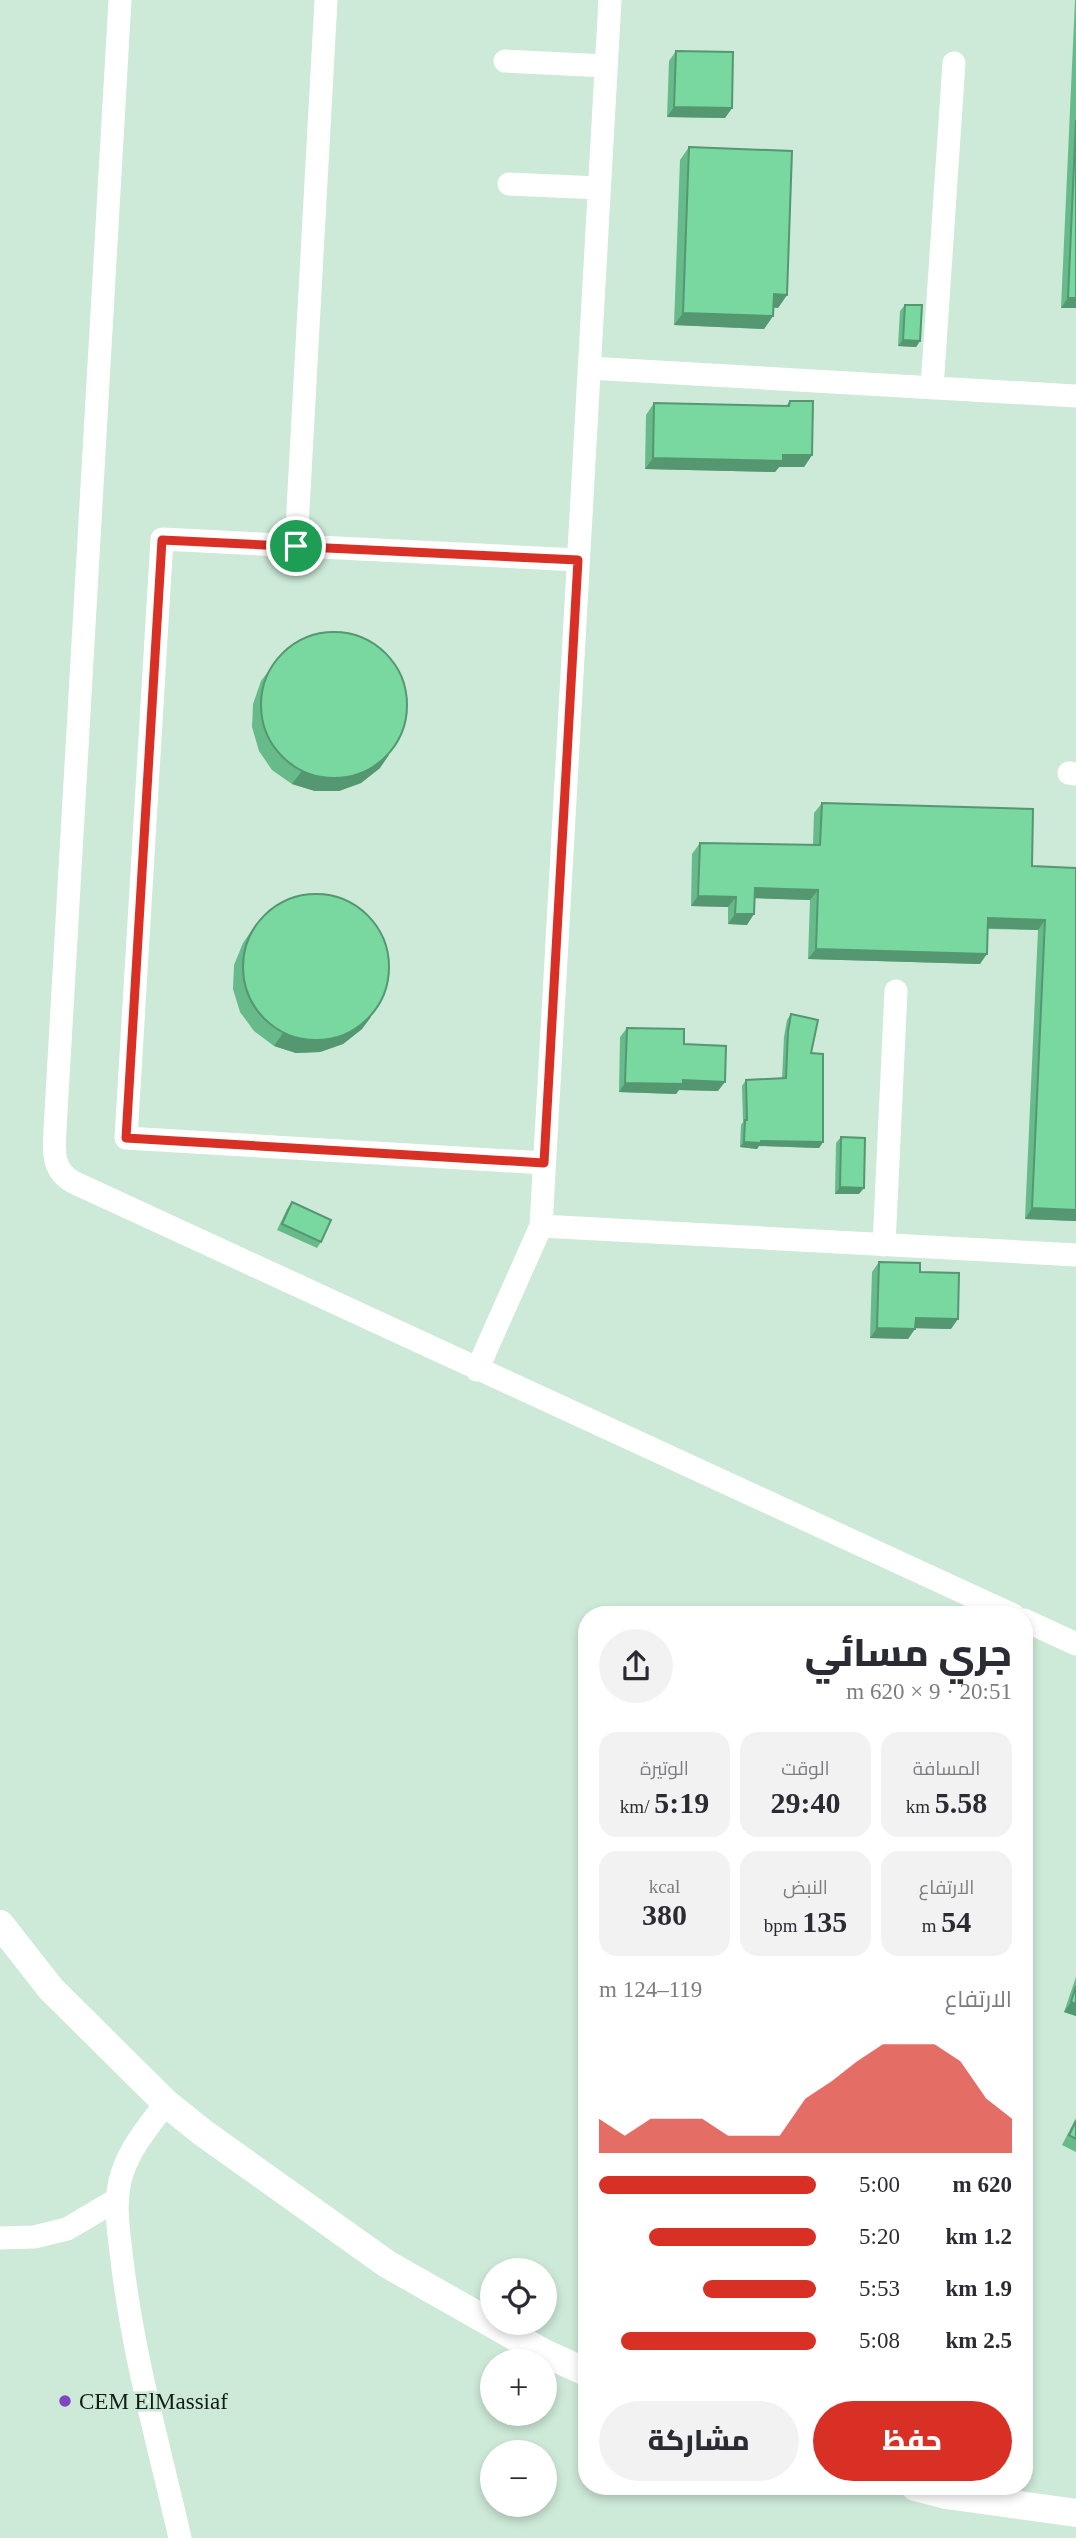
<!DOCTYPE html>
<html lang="ar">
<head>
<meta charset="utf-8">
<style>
	:root { --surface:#fff; --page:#f2f2f3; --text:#2b2b33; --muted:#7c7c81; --accent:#d93025 }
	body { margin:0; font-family:"Times New Roman",Cairo,serif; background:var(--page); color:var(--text); direction:rtl; height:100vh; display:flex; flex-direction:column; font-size:26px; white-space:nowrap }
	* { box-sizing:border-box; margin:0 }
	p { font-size:23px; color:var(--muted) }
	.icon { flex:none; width:38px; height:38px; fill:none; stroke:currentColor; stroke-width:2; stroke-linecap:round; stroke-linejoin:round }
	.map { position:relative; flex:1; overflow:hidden; direction:ltr }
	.panel { position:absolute; left:578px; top:1606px; width:455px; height:889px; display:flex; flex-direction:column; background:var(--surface); border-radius:28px; box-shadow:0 4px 10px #0003; direction:rtl }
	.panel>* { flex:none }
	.tools { position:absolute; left:480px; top:2258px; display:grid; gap:14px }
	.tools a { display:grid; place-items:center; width:77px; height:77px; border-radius:50%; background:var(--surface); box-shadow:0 4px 10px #0003; font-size:35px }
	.pin { position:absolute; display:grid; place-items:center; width:60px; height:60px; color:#fff; margin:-30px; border:4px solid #fff; border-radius:50%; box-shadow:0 2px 7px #0007 }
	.round { display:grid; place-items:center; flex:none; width:74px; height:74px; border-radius:37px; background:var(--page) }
	.overview { display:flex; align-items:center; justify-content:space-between; height:119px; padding:0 21px }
	h1 { font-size:38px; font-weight:800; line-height:52px }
	.metrics { display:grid; grid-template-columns:repeat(3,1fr); gap:10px; height:119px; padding:7px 21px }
	.metrics div { display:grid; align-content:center; border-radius:18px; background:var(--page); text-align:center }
	.metrics b { font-size:30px; font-weight:800 }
	.metrics small { font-size:19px; font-weight:400 }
	.metrics p { font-size:19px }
	.chart { height:196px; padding:14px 21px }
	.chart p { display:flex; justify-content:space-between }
	.chart svg { width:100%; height:126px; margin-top:7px; fill:var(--accent); opacity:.7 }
	.cta { display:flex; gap:14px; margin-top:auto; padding:14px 21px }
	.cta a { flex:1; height:80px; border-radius:42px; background:var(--accent); color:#fff; font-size:28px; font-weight:800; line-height:80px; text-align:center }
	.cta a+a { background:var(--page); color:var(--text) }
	ul { padding:0 21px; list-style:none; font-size:23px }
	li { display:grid; grid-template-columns:112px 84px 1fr; align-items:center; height:52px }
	li i { height:18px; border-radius:9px; background:var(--accent) }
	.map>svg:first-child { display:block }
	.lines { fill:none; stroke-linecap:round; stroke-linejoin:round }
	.minor { stroke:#fff; stroke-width:23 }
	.major { stroke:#fff; stroke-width:28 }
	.wall { fill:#67ba8a }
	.shaded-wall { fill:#549770 }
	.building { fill:#78d8a0; stroke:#549770; stroke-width:2 }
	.route-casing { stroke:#fff; stroke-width:14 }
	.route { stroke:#d93025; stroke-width:9 }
	.poi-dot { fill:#7e47be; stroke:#cde9d7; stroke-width:2.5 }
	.labels { text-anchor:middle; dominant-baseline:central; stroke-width:5; stroke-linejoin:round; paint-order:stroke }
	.poi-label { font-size:23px; fill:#131d16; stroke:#cde9d7; text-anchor:start }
</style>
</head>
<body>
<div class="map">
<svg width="1076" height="2538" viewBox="0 0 1076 2538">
	<rect width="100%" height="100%" fill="#cde9d7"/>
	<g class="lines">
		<path class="minor" d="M 120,0 L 55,1130 C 54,1152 52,1170 73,1182 L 1013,1615
			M 505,61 L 606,66
			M 509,184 L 599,188
			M 589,368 L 1076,396
			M 932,388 L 954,63
			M 296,546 L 326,0
			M 1069,773 L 1076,774
			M 544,1163 L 126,1138 L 162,539 L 578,560
			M 541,1226 L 1076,1255
			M 884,1245 L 896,991
			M 477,1370 L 541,1226 L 610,0
			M 1024,1620 L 1076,1644
			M 166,2103 C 148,2127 127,2151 120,2181 C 114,2207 119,2234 122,2260 C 133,2355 159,2446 180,2538
			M 0,2238 L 34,2237 L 67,2229 L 116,2200"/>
		<path class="major" d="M 0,1924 L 51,1989 L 166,2103 L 202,2132 L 387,2264 L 542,2352 L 586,2372
			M 915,2487 L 946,2495 L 1076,2513"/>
	</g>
	<path class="wall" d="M 1075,0 L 1076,0 L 1076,308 L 1061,308 Z
		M 676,51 L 732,108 L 725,118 L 667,117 L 669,61 Z
		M 689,147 L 787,295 L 778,308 L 773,307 L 773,316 L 764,329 L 674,325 L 680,160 Z
		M 905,305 L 920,341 L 916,347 L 898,346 L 900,311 Z
		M 790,401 L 812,455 L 804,467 L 779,467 L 775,472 L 645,469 L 646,415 L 654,403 L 786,406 Z
		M 270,669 L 380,768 L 361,783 L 339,791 L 315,791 L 292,784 L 272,770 L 259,751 L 252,727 L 253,704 L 261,681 Z
		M 822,803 L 1032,866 L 1076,868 L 1076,1221 L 1025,1219 L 1038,930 L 988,929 L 980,964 L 808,959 L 810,900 L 755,898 L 747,925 L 728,924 L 728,907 L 691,906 L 692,854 L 700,843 L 813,845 L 814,813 Z
		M 252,930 L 362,1029 L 343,1044 L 320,1052 L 296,1053 L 274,1046 L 254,1031 L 240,1012 L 233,989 L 234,965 L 243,943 Z
		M 791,1014 L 811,1053 L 823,1142 L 819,1148 L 759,1146 L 757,1149 L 740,1147 L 741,1125 L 743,1122 L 742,1086 L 746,1080 L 782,1079 L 784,1037 L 787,1020 Z
		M 627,1028 L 684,1044 L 718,1091 L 679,1090 L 676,1094 L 619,1092 L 620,1037 Z
		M 841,1137 L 859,1194 L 835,1194 L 836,1143 Z
		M 292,1202 L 321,1242 L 317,1248 L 277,1230 L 287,1209 Z
		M 879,1262 L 920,1272 L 951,1329 L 915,1328 L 908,1339 L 870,1338 L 872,1272 Z
		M 1076,1977 L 1076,2016 L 1064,2012 Z
		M 1076,2118 L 1076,2152 L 1062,2145 Z"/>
	<path class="shaded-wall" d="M 674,107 L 732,108 L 725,118 L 667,117 Z
		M 774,294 L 787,295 L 778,308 L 765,307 Z
		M 1068,298 L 1076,298 L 1076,308 L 1061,308 Z
		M 683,313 L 773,316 L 764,329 L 674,325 Z
		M 903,340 L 920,341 L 916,347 L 898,346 Z
		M 783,455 L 812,455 L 804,467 L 779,467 L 775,472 L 645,469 L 653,458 Z
		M 389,755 L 380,768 L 361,783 L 339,791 L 315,791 L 292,784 L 301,772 Z
		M 755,888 L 818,890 L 810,900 L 748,898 Z
		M 698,896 L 736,897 L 728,907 L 691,906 Z
		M 735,914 L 754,914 L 747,925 L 728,924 Z
		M 988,918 L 1045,920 L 1038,930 L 981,928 Z
		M 816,949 L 987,954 L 980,964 L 808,959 Z
		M 371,1017 L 362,1029 L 343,1044 L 320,1052 L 296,1053 L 274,1046 L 283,1033 Z
		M 683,1080 L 725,1082 L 718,1091 L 679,1090 L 676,1094 L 619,1092 L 625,1083 Z
		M 761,1141 L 823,1142 L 819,1148 L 759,1146 L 757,1149 L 740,1147 L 744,1142 Z
		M 840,1187 L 864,1188 L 859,1194 L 835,1194 Z
		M 1032,1208 L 1076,1210 L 1076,1221 L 1025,1219 Z
		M 916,1318 L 958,1319 L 951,1329 L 909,1328 Z
		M 877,1328 L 915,1329 L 908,1339 L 870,1338 Z
		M 1071,2002 L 1076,2004 L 1076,2016 L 1064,2012 Z"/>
	<path class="building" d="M 676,51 L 733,52 L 732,108 L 674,107 Z
		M 1076,120 L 1076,298 L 1068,298 Z
		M 689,147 L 792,151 L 787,295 L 774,294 L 773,316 L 683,313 Z
		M 905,305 L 922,305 L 920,341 L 903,340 Z
		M 790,401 L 813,401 L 812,455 L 783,455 L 783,461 L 653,458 L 654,403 L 789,406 Z
		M261 705a73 73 0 1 1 146 0a73 73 0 1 1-146 0Z
		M 822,803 L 1033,809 L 1032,866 L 1076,868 L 1076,1210 L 1032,1208 L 1045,920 L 988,918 L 987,954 L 816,949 L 818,890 L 755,888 L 754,914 L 735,914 L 736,897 L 698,896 L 700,843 L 820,845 Z
		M243 967a73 73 0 1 1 146 0a73 73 0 1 1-146 0Z
		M 791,1014 L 818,1020 L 811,1053 L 823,1054 L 823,1142 L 761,1141 L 761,1143 L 744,1142 L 745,1120 L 747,1120 L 746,1080 L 786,1078 L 788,1031 Z
		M 627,1028 L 684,1029 L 684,1044 L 726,1046 L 725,1082 L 683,1080 L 683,1084 L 625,1083 Z
		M 841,1137 L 865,1138 L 864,1188 L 840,1187 Z
		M 292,1202 L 331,1220 L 321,1242 L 282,1224 Z
		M 879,1262 L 920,1263 L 920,1272 L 959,1273 L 958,1319 L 916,1318 L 915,1329 L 877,1328 Z
		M 1076,1986 L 1076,2004 L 1071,2002 Z
		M 1076,2121 L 1076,2139 L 1069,2135 Z"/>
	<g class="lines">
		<defs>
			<path id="route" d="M 162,540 L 578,560 L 544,1163 L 126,1138 Z"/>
		</defs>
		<use href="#route" class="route-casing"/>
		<use href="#route" class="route"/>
	</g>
	<circle class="poi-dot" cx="65" cy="2401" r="7"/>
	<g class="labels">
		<g class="poi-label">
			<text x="79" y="2401">CEM ElMassiaf</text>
		</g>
	</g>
</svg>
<div class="tools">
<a><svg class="icon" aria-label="locate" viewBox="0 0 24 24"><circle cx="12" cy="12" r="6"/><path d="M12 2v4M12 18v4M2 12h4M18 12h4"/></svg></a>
<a>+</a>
<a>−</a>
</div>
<div class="pin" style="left:296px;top:546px;background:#1e9e55"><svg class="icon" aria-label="arrive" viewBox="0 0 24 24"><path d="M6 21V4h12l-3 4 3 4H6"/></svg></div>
<section class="panel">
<div class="overview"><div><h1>جري مسائي</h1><p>20:51 · 9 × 620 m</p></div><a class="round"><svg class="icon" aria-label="share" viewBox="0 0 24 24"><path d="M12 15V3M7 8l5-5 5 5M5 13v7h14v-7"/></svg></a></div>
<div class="metrics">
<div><p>المسافة</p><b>5.58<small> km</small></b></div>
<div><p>الوقت</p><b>29:40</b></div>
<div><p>الوتيرة</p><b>5:19<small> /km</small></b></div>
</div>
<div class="metrics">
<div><p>الارتفاع</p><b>54<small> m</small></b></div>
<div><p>النبض</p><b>135<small> bpm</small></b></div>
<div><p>kcal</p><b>380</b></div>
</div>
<div class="chart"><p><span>الارتفاع</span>119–124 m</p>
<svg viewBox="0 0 160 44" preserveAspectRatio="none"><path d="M0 44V32L10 38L20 32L30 32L40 32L50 38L60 38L70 38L80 25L90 19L100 12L110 6L120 6L130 6L140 12L150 25L160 32V44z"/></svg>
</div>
<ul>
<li><b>620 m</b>5:00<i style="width:100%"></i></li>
<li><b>1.2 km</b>5:20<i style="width:77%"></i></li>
<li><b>1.9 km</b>5:53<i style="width:52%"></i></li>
<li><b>2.5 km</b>5:08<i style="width:90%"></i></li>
</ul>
<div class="cta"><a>حفظ</a><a>مشاركة</a></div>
</section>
</div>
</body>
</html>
